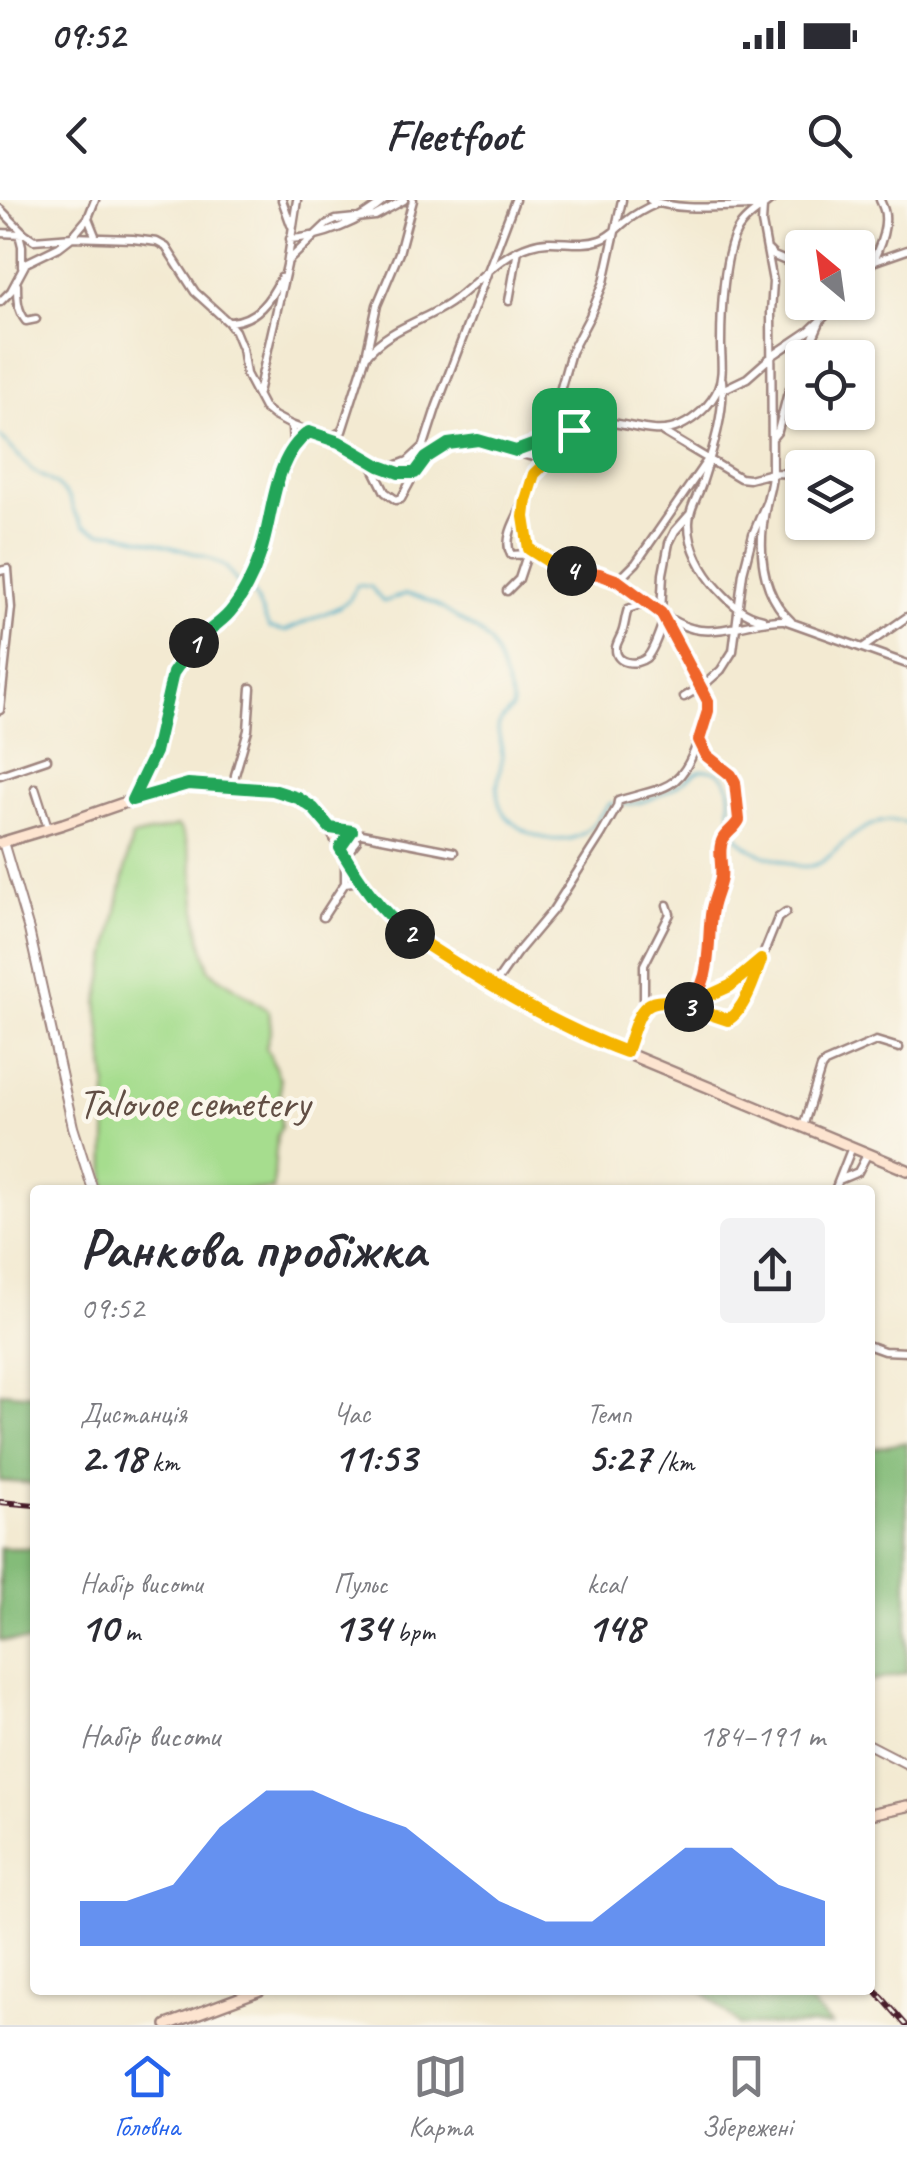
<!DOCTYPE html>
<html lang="uk">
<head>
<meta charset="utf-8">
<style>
	:root { --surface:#fff; --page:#f2f2f3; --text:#2b2b33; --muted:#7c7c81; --line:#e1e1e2; --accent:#2563eb }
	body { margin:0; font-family:Caveat,sans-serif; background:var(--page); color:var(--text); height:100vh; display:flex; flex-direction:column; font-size:38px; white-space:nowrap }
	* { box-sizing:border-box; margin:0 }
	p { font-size:32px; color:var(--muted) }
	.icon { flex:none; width:55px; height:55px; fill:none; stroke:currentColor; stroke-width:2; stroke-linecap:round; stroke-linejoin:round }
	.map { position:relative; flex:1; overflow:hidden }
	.details { position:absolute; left:30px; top:985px; width:845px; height:810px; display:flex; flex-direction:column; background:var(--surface); border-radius:10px; box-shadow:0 2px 8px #0004 }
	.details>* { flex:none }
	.needle { width:65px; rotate:331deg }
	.fabs { position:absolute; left:785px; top:30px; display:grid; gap:20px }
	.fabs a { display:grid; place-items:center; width:90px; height:90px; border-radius:10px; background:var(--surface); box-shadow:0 2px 8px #0004; font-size:50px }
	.pin { position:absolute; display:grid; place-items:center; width:85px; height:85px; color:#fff; margin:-42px; border-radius:20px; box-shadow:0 5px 15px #0006 }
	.km { position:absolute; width:50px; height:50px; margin:-25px; border-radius:50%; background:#222; color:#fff; font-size:28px; line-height:50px; text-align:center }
	.round { display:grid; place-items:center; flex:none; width:105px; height:105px; border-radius:10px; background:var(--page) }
	.overview { display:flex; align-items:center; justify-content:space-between; height:170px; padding:0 50px }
	h1 { font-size:55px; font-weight:700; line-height:75px }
	.stats { display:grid; grid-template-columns:repeat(3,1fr); gap:15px; height:170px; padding:10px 50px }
	.stats div { display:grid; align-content:center }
	.stats b { font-size:42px; font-weight:700 }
	.stats small { font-size:28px; font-weight:400 }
	.stats p { font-size:28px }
	.chart { height:280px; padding:20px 50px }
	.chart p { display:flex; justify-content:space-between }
	.chart svg { width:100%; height:180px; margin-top:10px; fill:var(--accent); opacity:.7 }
	.status { display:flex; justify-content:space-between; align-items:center; height:70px; padding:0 50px; background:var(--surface); direction:ltr }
	.status svg { height:28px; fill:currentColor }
	header { display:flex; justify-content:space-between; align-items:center; height:130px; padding:0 50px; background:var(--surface); font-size:45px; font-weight:700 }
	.tab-bar { display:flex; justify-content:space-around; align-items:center; height:140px; border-top:2px solid var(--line); background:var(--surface); font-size:28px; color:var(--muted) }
	.tab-bar a { display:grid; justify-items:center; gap:5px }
	.tab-bar .current { color:var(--accent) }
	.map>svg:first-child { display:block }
	.green { fill:#a6dd8e; stroke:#787e5c; stroke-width:2.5 }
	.forest { fill:#84bc79; stroke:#676e52; stroke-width:2.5 }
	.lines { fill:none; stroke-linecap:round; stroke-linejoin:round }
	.stream { stroke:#45abc5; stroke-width:2.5 }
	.minor-casing { stroke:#9e847e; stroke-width:11 }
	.tertiary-casing { stroke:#9e847e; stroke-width:12 }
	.secondary-casing { stroke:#9e847e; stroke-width:14 }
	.minor { stroke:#fff; stroke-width:6 }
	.tertiary { stroke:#fff; stroke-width:8 }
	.secondary { stroke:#fde4d0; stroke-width:9 }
	.rail-casing { stroke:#4a1f2b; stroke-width:6 }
	.rail { stroke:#fbf7ec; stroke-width:2.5; stroke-dasharray:8; stroke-linecap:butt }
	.split-1-casing { stroke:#fff; stroke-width:20 }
	.split-2-casing { stroke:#fff; stroke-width:20 }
	.split-3-casing { stroke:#fff; stroke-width:20 }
	.split-4-casing { stroke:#fff; stroke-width:20 }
	.split-5-casing { stroke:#fff; stroke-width:20 }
	.split-1 { stroke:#22a559; stroke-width:12 }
	.split-2 { stroke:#22a559; stroke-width:12 }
	.split-3 { stroke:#f5b400; stroke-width:12 }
	.split-4 { stroke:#f0652b; stroke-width:12 }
	.split-5 { stroke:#f5b400; stroke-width:12 }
	.labels { text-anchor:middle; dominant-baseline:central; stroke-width:9; stroke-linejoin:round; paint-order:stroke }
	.park-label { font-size:42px; fill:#614e44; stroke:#fbf7ec }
</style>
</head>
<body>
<div class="status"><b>09:52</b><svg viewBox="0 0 49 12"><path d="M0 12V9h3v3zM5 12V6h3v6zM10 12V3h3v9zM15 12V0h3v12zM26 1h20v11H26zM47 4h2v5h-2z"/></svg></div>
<header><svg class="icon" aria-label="back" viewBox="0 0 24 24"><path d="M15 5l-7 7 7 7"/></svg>Fleetfoot<svg class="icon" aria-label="search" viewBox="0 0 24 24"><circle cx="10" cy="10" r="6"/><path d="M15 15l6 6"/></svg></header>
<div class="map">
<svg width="907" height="1825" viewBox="0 0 907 1825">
	<rect width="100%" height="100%" fill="#fbf7ec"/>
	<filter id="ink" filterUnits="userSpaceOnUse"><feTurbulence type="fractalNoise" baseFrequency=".01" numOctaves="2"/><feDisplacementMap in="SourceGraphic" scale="20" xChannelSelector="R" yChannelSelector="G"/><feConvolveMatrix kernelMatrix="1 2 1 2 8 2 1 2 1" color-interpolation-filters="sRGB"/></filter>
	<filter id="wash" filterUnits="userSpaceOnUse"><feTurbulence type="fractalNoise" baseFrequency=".0048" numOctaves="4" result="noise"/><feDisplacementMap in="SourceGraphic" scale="40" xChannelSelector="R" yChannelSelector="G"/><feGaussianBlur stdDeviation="2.25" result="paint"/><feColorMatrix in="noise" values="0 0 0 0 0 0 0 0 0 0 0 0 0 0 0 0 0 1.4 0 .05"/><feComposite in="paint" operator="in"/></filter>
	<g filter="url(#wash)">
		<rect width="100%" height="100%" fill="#f3ead2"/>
		<path class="green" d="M 178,626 C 196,646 194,703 199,730 C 202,744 206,757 209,770 L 269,811 L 271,829 L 266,847 L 280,879 L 281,927 L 277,936 L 273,990 L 105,990 L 107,890 L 98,803 L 132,637 Z"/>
		<path class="forest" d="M 0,1192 L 35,1195 L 35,1284 L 0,1281 Z
			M 907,1242 L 907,1473 L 870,1482 L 870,1249 Z
			M 0,1348 L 35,1348 L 35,1442 L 0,1440 Z
			M 701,1790 L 797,1790 L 832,1825 L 739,1825 Z"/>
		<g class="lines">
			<path class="stream" d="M 0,236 L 33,271 L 56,284 L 70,299 L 74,312 L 84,326 L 102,333 L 114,332 L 158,343 L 207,357 L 226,367 L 237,382 L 255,396 L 269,428 L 285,431 L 339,407 L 350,399 L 357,385 L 371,387 L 383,402 L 406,394 L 420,397 L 435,404 L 479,432 L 489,442 L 496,455 L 513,504 L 512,509 C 487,532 503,531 502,557 C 501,572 494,588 499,603 C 507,630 553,648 578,636 C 592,629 600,614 611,603 L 614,604
				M 622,604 C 642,606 664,594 681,583 C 688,579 694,573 701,570 C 712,567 724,574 728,584 C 734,596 726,609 733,622 L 731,626
				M 735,633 C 745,648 757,653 774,658 C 787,662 796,668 811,666 C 822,664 830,656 837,649 C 858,630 878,615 907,623"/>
		</g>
	</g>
	<g filter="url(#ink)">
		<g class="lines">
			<defs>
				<path id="minor" d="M 282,0 L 291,25
					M 650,0 C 684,13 727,5 763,6
					M 0,9 L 24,33 L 34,40 L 72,37 L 133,39 L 157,42 L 166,47 L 195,92 L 228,122 L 235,131 L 242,148 L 246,174 L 264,208 L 274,216 L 291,225 L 339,243 L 380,266 L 399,273 L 415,273 C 452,225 480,241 529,256 C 536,258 545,260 552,257 C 563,251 571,236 579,227
					M 88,18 L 96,38
					M 0,33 L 23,34
					M 19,34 L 22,46 L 22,67
					M 290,39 C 323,37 360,22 385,0
					M 768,50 L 774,56 L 802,68
					M 288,61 L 327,24 L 336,20 L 375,16 L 404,0
					M 858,67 L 907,50
					M 17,85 C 17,98 17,110 26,121 L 36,119
					M 858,85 C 870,69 887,37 885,16 C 885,10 882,5 880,0
					M 509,101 L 518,50
					M 0,102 L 11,91 L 26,63 L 59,47 L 72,37 L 88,18 L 95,0
					M 230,122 C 257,120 270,100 281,78
					M 366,156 C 389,128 422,122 450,103 C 477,84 498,55 531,45 C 553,37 578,48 600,40 C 610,37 616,29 625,22 C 635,14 646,8 658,3
					M 804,158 L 820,122
					M 722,180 C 725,213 713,249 703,280 C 699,295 688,310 689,325 C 689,347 703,373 718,389 C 731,403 743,415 763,419
					M 722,190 L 747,178 L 772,156 L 809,131 L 840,102
					M 258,193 L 287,65 L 297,0
					M 663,232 L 740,278 L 749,279 L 772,273 L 771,112 L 773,82 L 762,23 L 763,7
					M 773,237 L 778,231 L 787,196 L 802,160
					M 330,238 L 342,231 L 366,156 L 377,105 L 399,53 L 413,0
					M 519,250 C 541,245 580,222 598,222 C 625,221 654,238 680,226 C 695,219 711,205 718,189 C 724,175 721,159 721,144 C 721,115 723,56 737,31 C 744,18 760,9 771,0
					M 550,259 C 522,279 520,317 529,349 C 543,360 560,370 577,373 C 591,375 602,373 615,380 C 642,394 667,426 700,430 C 729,433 755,419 784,420 L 907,464
					M 542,260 L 555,229 L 558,198 L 571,152 L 590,116 L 604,82 L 622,0
					M 370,262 L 385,292 L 396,300 L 401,299 L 415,273 L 436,208 L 515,0
					M 390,268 L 408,261 L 422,248
					M 523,305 C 515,320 503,340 511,355 L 527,354
					M 0,371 L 8,369 L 11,408 L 0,510
					M 618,381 L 636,363 L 706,262
					M 507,391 L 519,379 L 527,355
					M 646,403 L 628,409 C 625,417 625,425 622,433 C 621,436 616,444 616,448 C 615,464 636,466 646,458 C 653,453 660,430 663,422
					M 791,421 C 759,391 758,346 766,305 C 768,294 772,285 772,273 L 802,274
					M 864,447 L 907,417
					M 684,497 L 704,485 L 721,470 L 733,451 L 743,373 L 753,334 L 766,303
					M 0,575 L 47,559
					M 234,587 L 235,575 L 248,530 L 251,488
					M 35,588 L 48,628
					M 132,600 L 155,552 L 173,473 L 187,450 L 197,440 L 229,413 L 260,358 L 277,289 L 293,244 L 292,227
					M 331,628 L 454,652
					M 345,683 L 345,656 L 357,641
					M 323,717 L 345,683 L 360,681
					M 493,787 L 516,754 L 553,710 L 601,635 L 617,607 L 618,601 C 664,586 680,593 698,541
					M 692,804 L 729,786 L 758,763
					M 686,806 C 714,786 707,741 711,711 C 713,699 721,687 722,674 C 723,664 718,654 722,643 C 725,635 732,632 736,625 C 742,616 738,598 736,587 C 732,570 707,562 699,539 L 708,511 L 708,501 L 661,413 L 663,374 L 669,343 L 675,331 L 690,314
					M 644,808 L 644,765 L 670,714 L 667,705
					M 626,852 C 631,838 635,818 645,807 C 661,790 704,813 723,819 L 728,820 L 736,815 L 759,765 L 778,718 L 786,712
					M 803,927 L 821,868 L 825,863 L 876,841 L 899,848
					M 839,980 L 858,972 L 868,953
					M 835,990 L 852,947
					M 870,1146 L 884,1151 L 907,1152"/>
				<path id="tertiary" d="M 3,642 L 29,730 L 73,927 L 93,990
					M 870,1545 L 907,1564"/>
				<path id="secondary" d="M 0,643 L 63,624 L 155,592 L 188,584 L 273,590 L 298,598 L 313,608 L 330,628 L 353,671 L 378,705 L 405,730 L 457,765 L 519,803 L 595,840 L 907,970
					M 870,1614 L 907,1606
					M 167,1825 L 260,1790"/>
			</defs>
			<use href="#minor" class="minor-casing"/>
			<use href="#tertiary" class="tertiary-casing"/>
			<use href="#secondary" class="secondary-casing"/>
			<use href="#minor" class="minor"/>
			<use href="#tertiary" class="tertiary"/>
			<use href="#secondary" class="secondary"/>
			<defs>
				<path id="rail" d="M 0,1302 L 35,1305
					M 870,1784 L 906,1825"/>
			</defs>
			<use href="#rail" class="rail-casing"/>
			<use href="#rail" class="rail"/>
		</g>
	</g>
	<g class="lines" filter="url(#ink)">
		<defs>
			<path id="split-1" d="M 194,443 C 205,432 220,424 230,412 C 242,398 253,376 259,358 C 274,318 271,259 309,232 L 339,242 L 380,266 L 399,273 L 415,273 L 426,258 L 448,244 L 478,240 L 516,251 L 574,230"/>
			<path id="split-2" d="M 194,443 L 173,473 L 155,552 L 132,600 L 188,584 L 273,590 L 298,598 L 313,608 L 330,628 L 352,631 L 340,648 C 359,680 380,712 410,734"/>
			<path id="split-3" d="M 410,734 C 479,779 548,823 626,852 C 639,815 640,790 686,806 L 730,786 L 761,760 C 754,779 746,808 728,820 L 689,807"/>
			<path id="split-4" d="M 572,371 L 599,374 L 618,381 L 661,413 L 708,501 L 708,511 L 699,540 L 707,556 L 731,575 L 735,582 L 739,620 C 735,628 727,632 723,639 C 717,650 723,666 721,678 C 719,689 714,698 712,709 C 706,738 715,784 686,806 L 689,807"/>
			<path id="split-5" d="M 572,371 L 551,363 L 529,349 L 524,317 L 526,300 L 534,274 L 562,247 L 579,227 L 574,230"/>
		</defs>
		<use href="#split-1" class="split-1-casing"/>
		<use href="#split-2" class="split-2-casing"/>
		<use href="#split-3" class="split-3-casing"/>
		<use href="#split-4" class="split-4-casing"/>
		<use href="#split-5" class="split-5-casing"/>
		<use href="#split-1" class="split-1"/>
		<use href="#split-2" class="split-2"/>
		<use href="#split-3" class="split-3"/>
		<use href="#split-4" class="split-4"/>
		<use href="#split-5" class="split-5"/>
	</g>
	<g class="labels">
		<g class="park-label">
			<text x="194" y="903">Talovoe cemetery</text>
		</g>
	</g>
</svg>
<div class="fabs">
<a><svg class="needle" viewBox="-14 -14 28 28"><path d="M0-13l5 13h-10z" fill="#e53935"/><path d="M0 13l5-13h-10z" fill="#7c7c81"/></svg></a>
<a><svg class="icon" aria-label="locate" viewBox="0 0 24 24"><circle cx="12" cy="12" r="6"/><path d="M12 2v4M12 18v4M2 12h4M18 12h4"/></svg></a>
<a><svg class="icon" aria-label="layers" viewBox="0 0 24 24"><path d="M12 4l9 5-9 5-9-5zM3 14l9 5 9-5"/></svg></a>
</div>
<div class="pin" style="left:574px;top:230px;background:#1e9e55"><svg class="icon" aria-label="arrive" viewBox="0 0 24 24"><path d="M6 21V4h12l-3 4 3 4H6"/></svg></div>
<b class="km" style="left:194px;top:443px">1</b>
<b class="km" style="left:410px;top:734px">2</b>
<b class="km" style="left:689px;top:807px">3</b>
<b class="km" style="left:572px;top:371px">4</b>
<section class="details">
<div class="overview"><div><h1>Ранкова пробіжка</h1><p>09:52</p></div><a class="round"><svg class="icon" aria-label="share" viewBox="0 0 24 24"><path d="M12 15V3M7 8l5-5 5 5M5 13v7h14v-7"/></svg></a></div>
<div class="stats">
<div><p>Дистанція</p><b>2.18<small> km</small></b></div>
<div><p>Час</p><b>11:53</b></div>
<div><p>Темп</p><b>5:27<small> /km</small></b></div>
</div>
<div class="stats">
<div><p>Набір висоти</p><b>10<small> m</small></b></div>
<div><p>Пульс</p><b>134<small> bpm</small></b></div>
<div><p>kcal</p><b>148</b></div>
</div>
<div class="chart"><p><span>Набір висоти</span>184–191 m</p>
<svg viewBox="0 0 160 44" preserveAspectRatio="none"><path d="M0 44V33L10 33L20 29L30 15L40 6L50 6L60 11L70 15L80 24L90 33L100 38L110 38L120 29L130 20L140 20L150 29L160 33V44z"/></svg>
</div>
</section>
</div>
<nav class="tab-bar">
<a class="current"><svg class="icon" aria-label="home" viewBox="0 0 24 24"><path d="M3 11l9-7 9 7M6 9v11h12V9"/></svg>Головна</a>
<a><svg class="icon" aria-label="map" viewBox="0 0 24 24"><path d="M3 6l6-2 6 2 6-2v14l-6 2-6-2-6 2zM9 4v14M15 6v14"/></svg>Карта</a>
<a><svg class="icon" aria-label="saved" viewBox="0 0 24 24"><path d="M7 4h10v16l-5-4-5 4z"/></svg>Збережені</a>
</nav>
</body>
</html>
